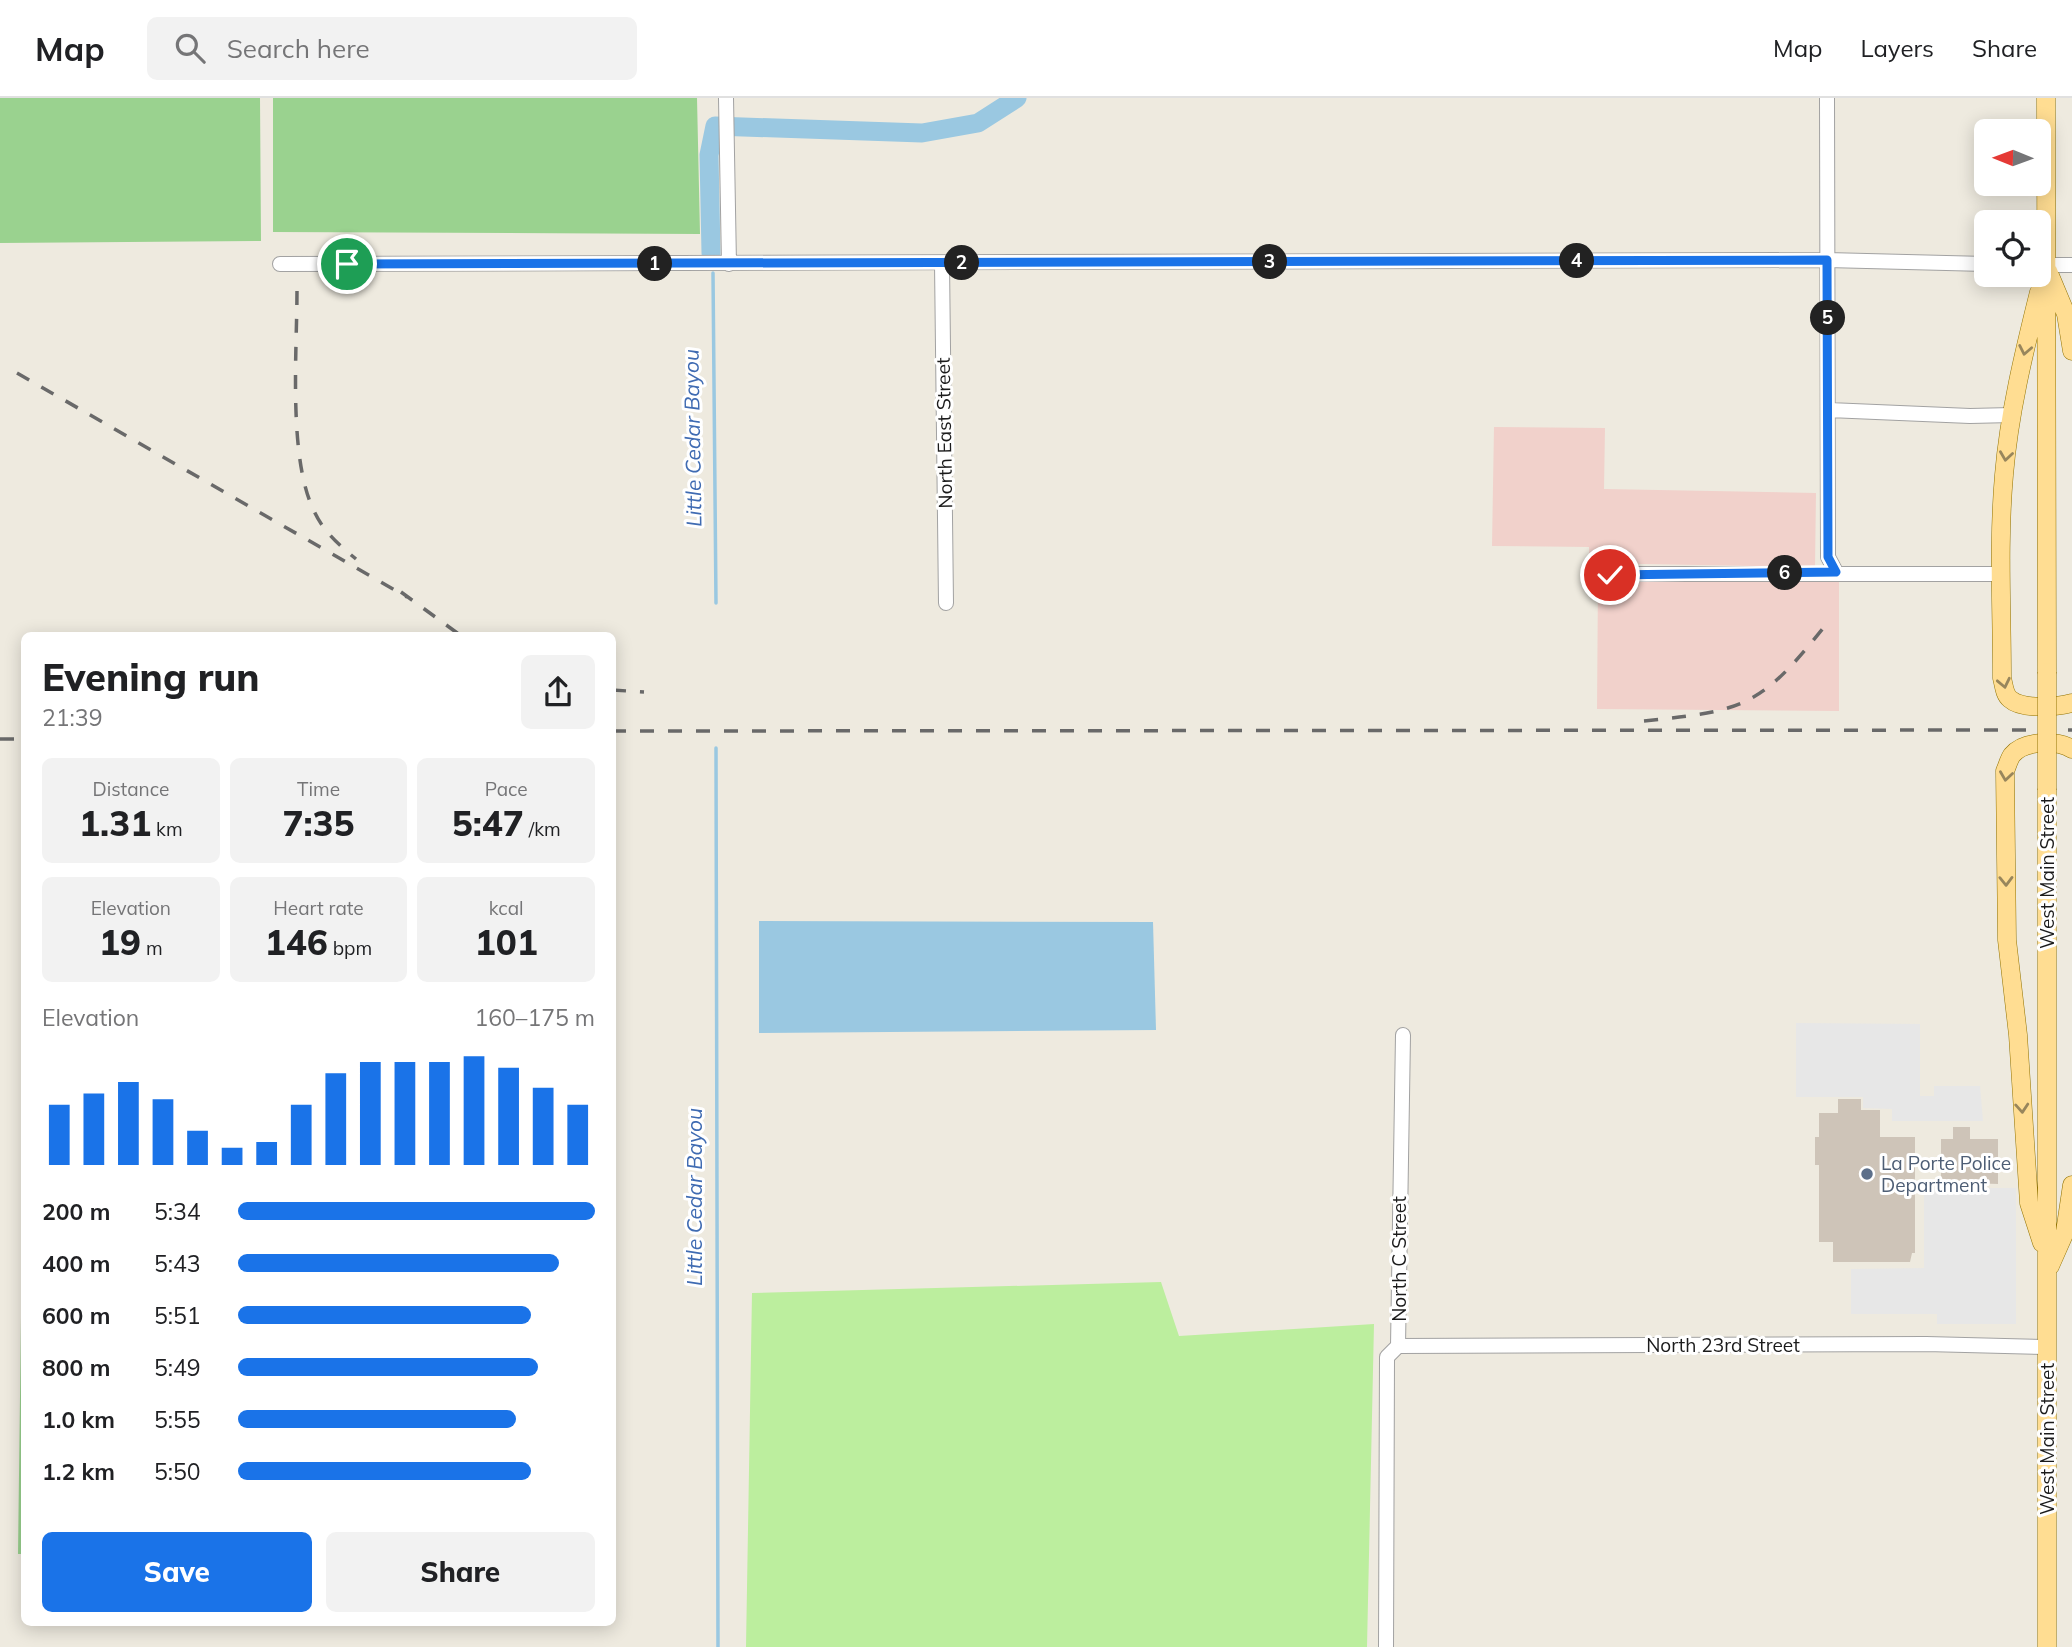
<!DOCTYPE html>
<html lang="en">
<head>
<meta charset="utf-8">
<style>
	:root { --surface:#fff; --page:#f2f2f2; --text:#202124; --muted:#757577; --line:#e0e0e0; --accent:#1a73e8 }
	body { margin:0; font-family:Mulish,sans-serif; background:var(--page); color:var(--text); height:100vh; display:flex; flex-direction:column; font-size:26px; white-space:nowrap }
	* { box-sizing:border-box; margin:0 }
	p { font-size:23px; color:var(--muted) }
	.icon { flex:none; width:38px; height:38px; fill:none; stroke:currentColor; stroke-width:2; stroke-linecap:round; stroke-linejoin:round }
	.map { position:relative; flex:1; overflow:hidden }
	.side { position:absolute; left:21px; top:534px; width:595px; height:994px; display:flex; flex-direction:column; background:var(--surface); border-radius:10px; box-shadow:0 4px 18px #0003 }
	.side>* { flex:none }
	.needle { width:46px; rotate:271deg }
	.tools { position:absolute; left:1974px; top:21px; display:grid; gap:14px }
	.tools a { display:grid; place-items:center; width:77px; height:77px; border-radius:10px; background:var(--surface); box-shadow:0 4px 18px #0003; font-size:35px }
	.pin { position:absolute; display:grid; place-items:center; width:60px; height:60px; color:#fff; margin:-30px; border:4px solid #fff; border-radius:50%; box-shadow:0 2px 7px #0007 }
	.km { position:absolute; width:35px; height:35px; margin:-18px; border-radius:50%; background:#222; color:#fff; font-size:19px; line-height:35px; text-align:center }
	.round { display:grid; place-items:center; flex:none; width:74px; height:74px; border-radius:10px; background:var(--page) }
	.summary { display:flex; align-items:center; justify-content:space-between; height:119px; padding:0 21px }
	h1 { font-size:38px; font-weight:800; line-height:52px }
	.figures { display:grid; grid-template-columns:repeat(3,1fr); gap:10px; height:119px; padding:7px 21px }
	.figures div { display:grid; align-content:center; border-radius:10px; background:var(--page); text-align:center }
	.figures b { font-size:35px; font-weight:800 }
	.figures small { font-size:19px; font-weight:400 }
	.figures p { font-size:19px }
	.chart { height:196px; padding:14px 21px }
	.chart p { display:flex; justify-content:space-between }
	.chart svg { width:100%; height:126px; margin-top:7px; stroke:var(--accent); stroke-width:6 }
	.button { display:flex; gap:14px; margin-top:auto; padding:14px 21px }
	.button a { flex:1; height:80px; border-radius:10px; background:var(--accent); color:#fff; font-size:28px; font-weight:800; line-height:80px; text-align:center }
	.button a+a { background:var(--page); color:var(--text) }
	ul { padding:0 21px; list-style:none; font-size:23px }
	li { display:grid; grid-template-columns:112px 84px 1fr; align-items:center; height:52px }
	li i { height:18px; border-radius:9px; background:var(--accent) }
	header { display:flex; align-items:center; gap:42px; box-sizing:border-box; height:98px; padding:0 35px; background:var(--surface); border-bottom:2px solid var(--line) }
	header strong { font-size:33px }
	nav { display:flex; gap:38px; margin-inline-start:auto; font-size:24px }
	.search { width:490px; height:63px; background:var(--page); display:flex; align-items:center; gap:18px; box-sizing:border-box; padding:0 24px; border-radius:10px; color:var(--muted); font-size:26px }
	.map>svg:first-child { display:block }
	.commercial { fill:#f1d1cb }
	.grass { fill:#bcee9e }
	.forest { fill:#9ad28f }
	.parking { fill:#e7e7e7 }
	.water { fill:#9ac8e1 }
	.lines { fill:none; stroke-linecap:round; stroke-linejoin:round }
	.stream { stroke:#9ac8e1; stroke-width:3.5 }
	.river { stroke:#9ac8e1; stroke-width:19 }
	.building { fill:#cec4b8 }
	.minor-casing { stroke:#a2a2a2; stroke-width:16 }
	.major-casing { stroke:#917200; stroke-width:19 }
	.minor { stroke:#fff; stroke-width:14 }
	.major { stroke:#ffdd92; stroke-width:18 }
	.rail { stroke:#696969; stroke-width:3.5; stroke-dasharray:14 14; stroke-linecap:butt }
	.major-bridge-casing { stroke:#917200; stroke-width:19; stroke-linecap:butt }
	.major-bridge { stroke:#ffdd92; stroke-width:18 }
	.oneway { stroke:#98865c }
	.route-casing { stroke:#fff; stroke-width:14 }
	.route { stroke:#1a73e8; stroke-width:9 }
	.service-dot { fill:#5c6f8a; stroke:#fff; stroke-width:2.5 }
	.labels { text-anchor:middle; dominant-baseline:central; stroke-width:6; stroke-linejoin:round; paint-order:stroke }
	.street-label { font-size:19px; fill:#1b1b1b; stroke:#fff }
	.service-label { font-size:19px; fill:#4e5e75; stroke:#fff; text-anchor:start }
	.water-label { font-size:21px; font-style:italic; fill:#3f6bb2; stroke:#fff }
</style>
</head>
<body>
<header>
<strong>Map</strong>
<div class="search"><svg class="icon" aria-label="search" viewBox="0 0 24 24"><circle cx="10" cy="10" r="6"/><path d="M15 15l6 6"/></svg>Search here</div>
<nav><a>Map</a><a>Layers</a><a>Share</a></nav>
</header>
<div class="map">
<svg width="2072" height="1549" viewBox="0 0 2072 1549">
	<rect width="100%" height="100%" fill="#eeeadf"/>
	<path class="commercial" d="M 1494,329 L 1605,330 L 1604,391 L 1816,395 L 1815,469 L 1589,465 L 1589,449 L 1492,448 Z
		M 1598,481 L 1839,483 L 1839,613 L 1597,611 Z"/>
	<path class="grass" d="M 1161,1184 L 1179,1238 L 1374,1226 L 1367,1549 L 746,1549 L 752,1195 Z"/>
	<path class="forest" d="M 0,0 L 260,0 L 261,143 L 0,145 Z
		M 273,0 L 697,0 L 700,136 L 273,134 Z
		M 24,983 L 24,1456 L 18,1456 Z"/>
	<path class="parking" d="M 1796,925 L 1920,926 L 1920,998 L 1934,998 L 1934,988 L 1980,988 L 1983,1023 L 1892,1023 L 1892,1011 L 1863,1010 L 1863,999 L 1796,999 Z
		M 1924,1090 L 2016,1090 L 2016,1226 L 1937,1226 L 1937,1216 L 1851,1216 L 1851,1171 L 1924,1170 Z"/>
	<path class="water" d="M 759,823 L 1153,824 L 1156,932 L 759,935 Z"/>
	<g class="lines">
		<path class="stream" d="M 713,175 L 716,505
			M 716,650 L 718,1549"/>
		<path class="river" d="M 711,155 L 709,57 L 715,28 L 922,35 L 978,25 L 1017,0"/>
	</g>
	<path class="building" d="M 1838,1001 L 1861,1001 L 1861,1012 L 1880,1012 L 1880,1039 L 1915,1039 L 1915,1155 L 1912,1155 L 1910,1164 L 1833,1164 L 1833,1144 L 1819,1144 L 1819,1067 L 1815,1067 L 1815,1039 L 1819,1039 L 1819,1015 L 1838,1015 Z
		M 1953,1029 L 1970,1029 L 1970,1041 L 1998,1041 L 1998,1086 L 1941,1084 L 1941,1041 L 1953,1041 Z"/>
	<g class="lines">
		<defs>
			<path id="minor" d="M 726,0 L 729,166
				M 1827,0 L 1828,459 L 1836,474
				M 942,165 L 946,505
				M 280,166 L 1827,162 L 1986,166
				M 2039,167 L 2072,167
				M 1829,312 L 1970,318 L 2012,317
				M 1610,476 L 2000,476
				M 1398,1248 L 1926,1246 L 2047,1249
				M 1386,1549 L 1387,1259 L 1398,1248 L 1403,937"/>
			<path id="major" d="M 2046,0 L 2047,574
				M 2048,173 L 2066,216 L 2072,253
				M 2039,194 C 2024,254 2009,316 2004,377 C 1998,444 2002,512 2002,580 C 2004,587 2004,596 2010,601 C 2022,612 2057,609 2072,605
				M 2042,1145 L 2029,1105 L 2018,937 L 2007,842 L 2005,673 C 2007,669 2009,661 2012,657 C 2024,642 2057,642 2072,651
				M 2050,1168 L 2065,1134 L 2072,1087
				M 2047,1549 L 2047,692"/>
		</defs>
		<use href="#minor" class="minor-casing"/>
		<use href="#major" class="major-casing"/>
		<use href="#minor" class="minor"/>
		<use href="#major" class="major"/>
		<path class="rail" d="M 297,193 C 297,253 288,360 314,413 C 323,433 339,447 356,461
			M 17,275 L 407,499
			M 401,494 L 460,537
			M 612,592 L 644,594
			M 1644,623 C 1745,613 1761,608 1824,529
			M 612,633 L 2072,632
			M 0,641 L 24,641"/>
		<defs>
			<path id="major-bridge" d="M 2047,574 L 2047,692"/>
		</defs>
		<use href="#major-bridge" class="major-bridge-casing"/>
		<use href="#major-bridge" class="major-bridge"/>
	</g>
	<defs><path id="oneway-chevron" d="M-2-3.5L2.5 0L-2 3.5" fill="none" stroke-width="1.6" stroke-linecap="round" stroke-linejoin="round" transform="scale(1.75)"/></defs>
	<g class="oneway">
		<use href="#oneway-chevron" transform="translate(2025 252) rotate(101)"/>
		<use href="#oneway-chevron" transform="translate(2006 358) rotate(98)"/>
		<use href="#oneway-chevron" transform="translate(2004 585) rotate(78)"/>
		<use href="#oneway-chevron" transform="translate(2006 678) rotate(98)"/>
		<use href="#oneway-chevron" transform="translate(2006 783) rotate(89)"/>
		<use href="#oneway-chevron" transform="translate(2022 1010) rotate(86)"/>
	</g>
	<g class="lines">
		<defs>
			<path id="route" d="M 347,166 L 1827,162 L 1828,459 L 1836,474 L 1610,477"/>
		</defs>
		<use href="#route" class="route-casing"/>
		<use href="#route" class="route"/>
	</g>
	<circle class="service-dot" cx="1867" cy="1076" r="7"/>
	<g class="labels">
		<g class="street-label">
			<text transform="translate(944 335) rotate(-91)">North East Street</text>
			<text transform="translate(2047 775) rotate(-90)">West Main Street</text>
			<text transform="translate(1399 1161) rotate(-90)">North C Street</text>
			<text x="1723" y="1247">North 23rd Street</text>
			<text transform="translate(2047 1341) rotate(-90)">West Main Street</text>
		</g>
		<g class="service-label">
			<text x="1881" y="1065">La Porte Police<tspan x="1881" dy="22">Department</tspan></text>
		</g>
		<g class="water-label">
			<text transform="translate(692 340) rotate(-91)">Little Cedar Bayou</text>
			<text transform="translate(694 1099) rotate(-90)">Little Cedar Bayou</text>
		</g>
	</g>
</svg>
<div class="tools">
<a><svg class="needle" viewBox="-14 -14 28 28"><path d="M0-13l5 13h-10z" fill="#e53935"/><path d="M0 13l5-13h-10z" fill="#757577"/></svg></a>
<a><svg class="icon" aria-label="locate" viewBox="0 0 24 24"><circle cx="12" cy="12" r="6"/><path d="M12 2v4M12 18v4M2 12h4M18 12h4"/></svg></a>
</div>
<div class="pin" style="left:347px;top:166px;background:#1e9e55"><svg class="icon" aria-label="arrive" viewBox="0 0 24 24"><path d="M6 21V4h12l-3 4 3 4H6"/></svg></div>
<div class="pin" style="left:1610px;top:477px;background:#d93025"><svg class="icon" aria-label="check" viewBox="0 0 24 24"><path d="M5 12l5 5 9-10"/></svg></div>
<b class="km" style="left:655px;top:166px">1</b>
<b class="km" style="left:962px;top:165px">2</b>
<b class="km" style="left:1270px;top:164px">3</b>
<b class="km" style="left:1577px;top:163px">4</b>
<b class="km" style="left:1828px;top:220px">5</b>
<b class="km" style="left:1785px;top:475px">6</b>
<section class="side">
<div class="summary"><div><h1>Evening run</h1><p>21:39</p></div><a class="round"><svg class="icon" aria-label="share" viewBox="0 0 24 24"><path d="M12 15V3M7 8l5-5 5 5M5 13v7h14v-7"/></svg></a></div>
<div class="figures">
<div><p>Distance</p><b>1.31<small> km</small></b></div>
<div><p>Time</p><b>7:35</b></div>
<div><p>Pace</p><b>5:47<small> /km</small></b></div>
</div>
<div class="figures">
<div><p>Elevation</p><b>19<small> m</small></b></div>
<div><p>Heart rate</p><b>146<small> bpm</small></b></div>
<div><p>kcal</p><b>101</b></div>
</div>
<div class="chart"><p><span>Elevation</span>160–175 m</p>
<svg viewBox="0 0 160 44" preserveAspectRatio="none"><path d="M5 44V23M15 44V19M25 44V15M35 44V21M45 44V32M55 44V38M65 44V36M75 44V23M85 44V12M95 44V8M105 44V8M115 44V8M125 44V6M135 44V10M145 44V17M155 44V23"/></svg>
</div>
<ul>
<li><b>200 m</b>5:34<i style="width:100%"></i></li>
<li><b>400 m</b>5:43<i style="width:90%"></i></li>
<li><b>600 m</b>5:51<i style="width:82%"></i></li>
<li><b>800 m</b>5:49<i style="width:84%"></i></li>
<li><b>1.0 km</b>5:55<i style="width:78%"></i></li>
<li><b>1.2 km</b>5:50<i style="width:82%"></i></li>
</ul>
<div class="button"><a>Save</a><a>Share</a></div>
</section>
</div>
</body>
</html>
